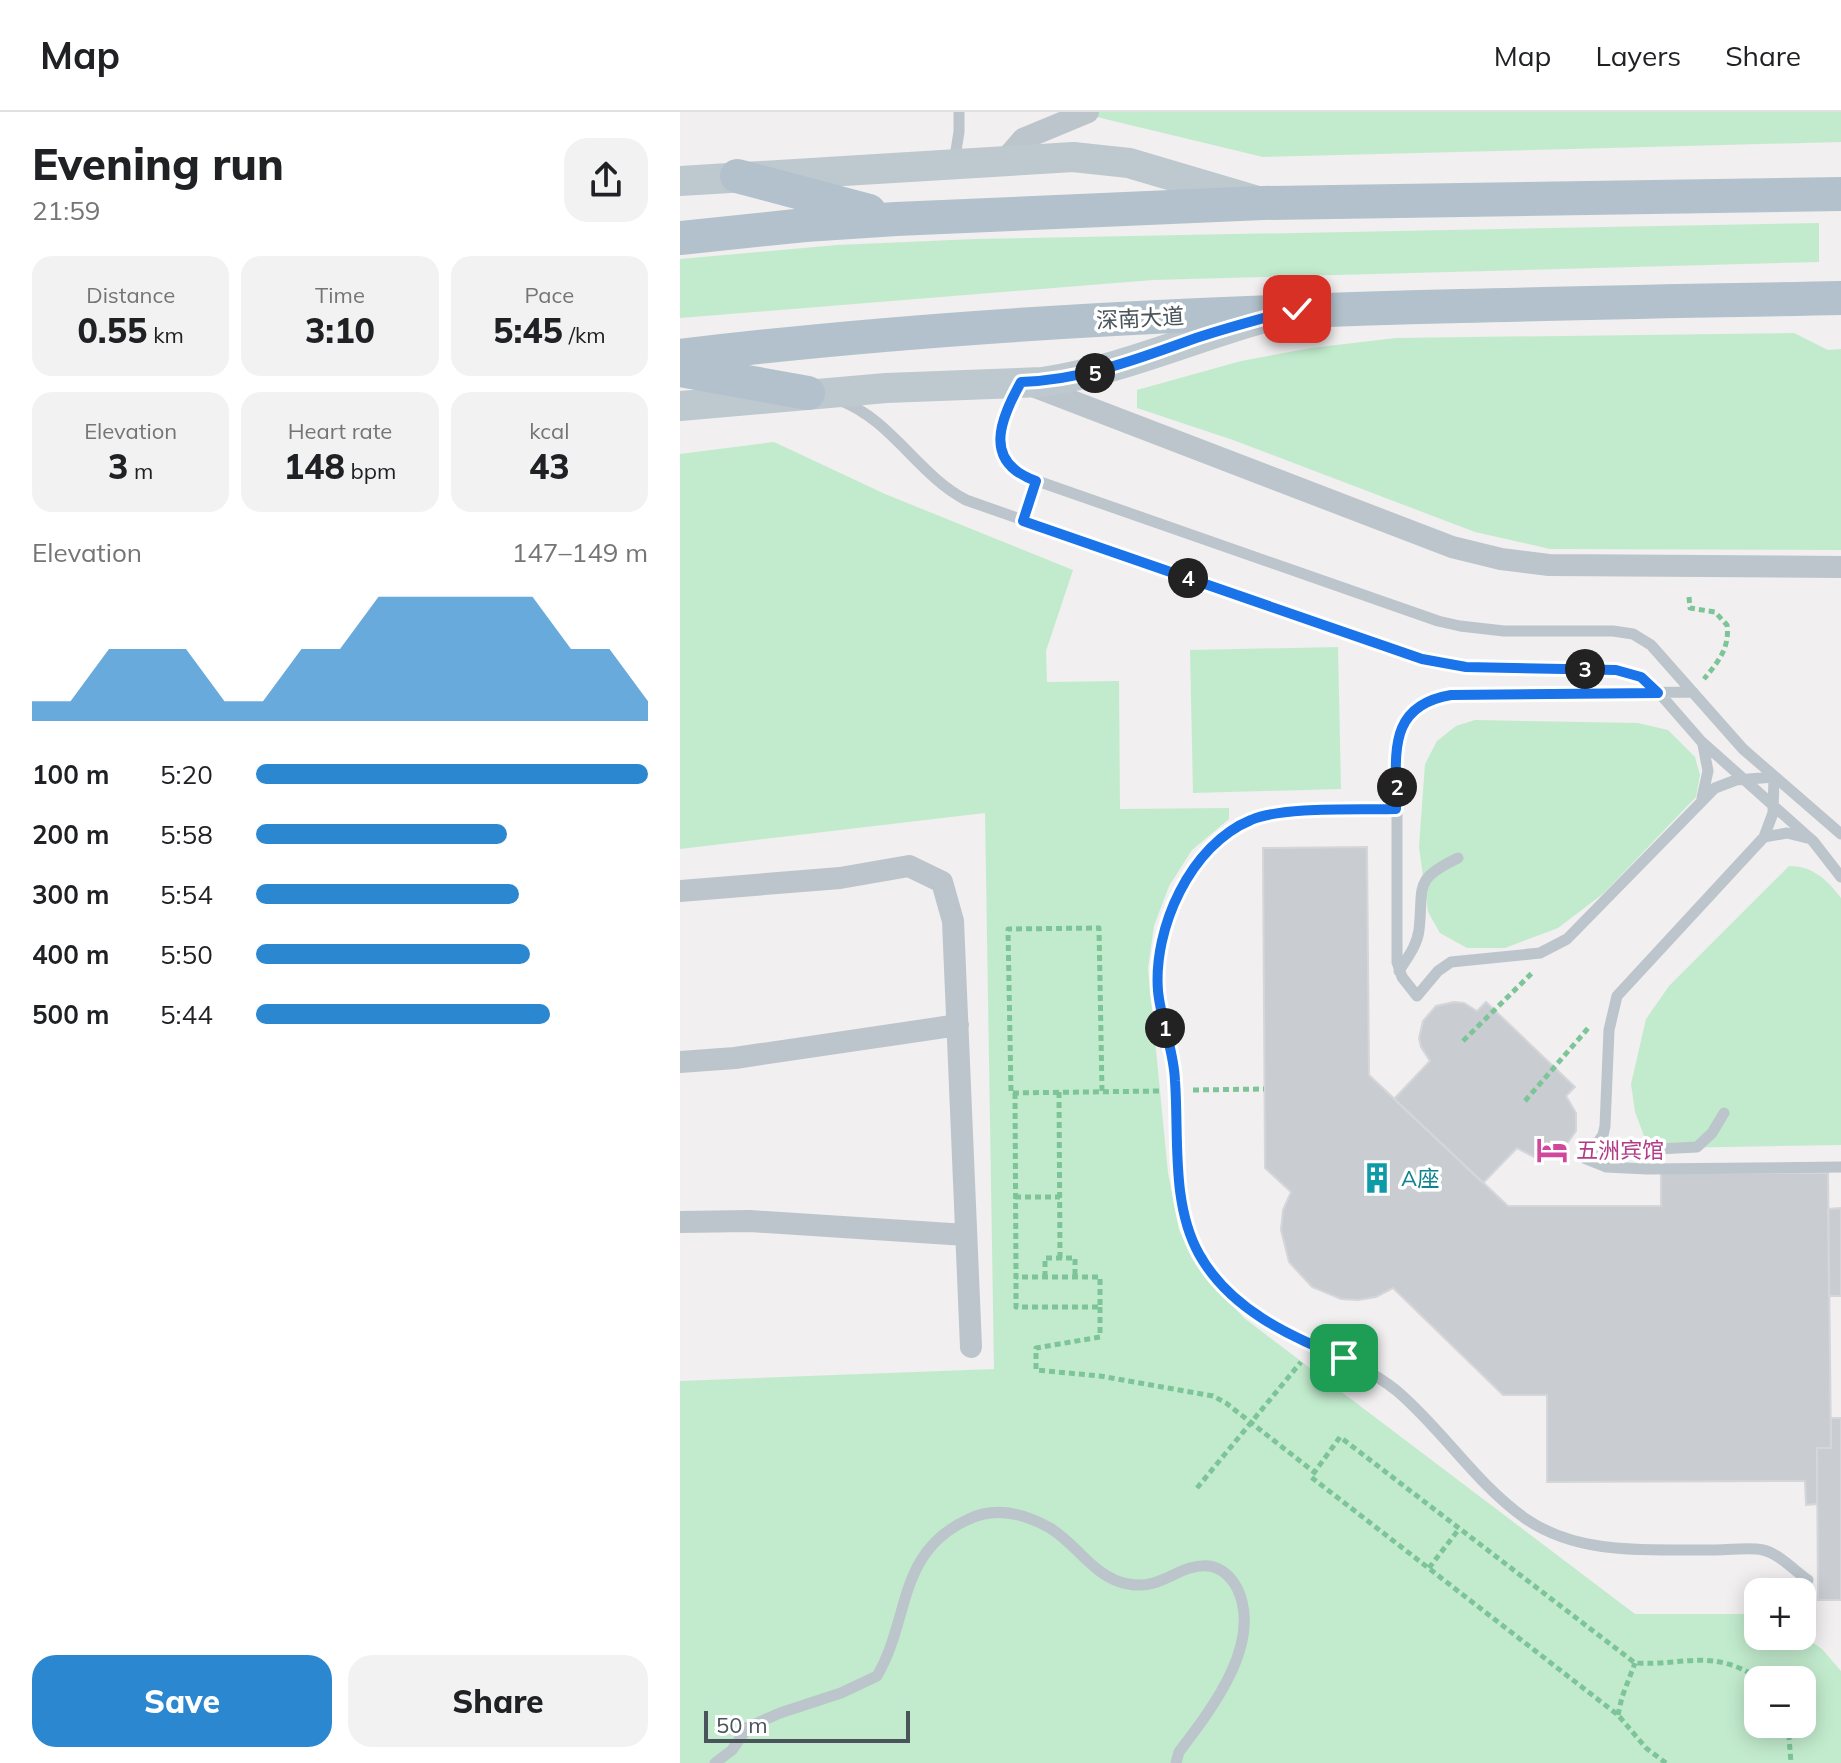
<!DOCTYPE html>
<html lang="en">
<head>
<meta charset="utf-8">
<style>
	:root { --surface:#fff; --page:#f2f2f2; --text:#202124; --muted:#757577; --line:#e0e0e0; --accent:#2b87d0 }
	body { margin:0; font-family:Mulish,"Noto Sans SC",sans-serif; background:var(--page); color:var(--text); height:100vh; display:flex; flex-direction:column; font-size:30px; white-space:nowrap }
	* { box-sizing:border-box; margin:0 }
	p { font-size:26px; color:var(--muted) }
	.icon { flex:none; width:44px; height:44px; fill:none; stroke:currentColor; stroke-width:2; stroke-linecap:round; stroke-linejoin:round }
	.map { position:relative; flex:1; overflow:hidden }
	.details { display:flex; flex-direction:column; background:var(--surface); width:680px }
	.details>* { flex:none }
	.controls { position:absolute; left:1064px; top:1466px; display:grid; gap:16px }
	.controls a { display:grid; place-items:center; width:72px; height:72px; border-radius:16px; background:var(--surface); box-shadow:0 4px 20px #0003; font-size:40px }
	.scale { position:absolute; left:24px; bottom:20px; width:206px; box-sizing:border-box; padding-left:8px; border:4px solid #49545b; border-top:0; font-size:22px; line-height:28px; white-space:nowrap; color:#49545b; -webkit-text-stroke:6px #fff; paint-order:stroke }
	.pin { position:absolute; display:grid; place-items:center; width:68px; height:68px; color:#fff; margin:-34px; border-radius:16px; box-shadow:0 4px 12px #0006 }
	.km { position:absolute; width:40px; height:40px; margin:-20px; border-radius:50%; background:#222; color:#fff; font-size:22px; line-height:40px; text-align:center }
	.round { display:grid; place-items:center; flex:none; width:84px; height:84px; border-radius:24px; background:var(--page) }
	.head { display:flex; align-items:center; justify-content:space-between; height:136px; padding:0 32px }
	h1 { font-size:44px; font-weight:800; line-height:60px }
	.figures { display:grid; grid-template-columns:repeat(3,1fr); gap:12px; height:136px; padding:8px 32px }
	.figures div { display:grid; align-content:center; border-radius:20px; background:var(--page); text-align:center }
	.figures b { font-size:34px; font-weight:800 }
	.figures small { font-size:22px; font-weight:400 }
	.figures p { font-size:22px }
	.chart { height:224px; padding:16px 32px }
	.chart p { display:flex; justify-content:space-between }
	.chart svg { width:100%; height:144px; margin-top:8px; fill:var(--accent); opacity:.7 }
	.primary-button { display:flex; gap:16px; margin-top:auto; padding:16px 32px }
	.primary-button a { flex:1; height:92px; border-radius:24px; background:var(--accent); color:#fff; font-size:32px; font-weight:800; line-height:92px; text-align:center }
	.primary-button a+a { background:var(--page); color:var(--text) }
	ul { padding:0 32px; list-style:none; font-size:26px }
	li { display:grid; grid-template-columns:128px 96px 1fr; align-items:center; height:60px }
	li i { height:20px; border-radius:10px; background:var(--accent) }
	header { display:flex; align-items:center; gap:48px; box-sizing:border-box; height:112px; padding:0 40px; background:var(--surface); border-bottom:2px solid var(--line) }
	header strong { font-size:38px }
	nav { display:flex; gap:44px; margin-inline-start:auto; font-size:28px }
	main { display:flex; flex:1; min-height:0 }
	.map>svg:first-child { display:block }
	.green { fill:#c2ebcd; fill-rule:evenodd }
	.building { fill:#c9cdd1; stroke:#d4d6da; stroke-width:2 }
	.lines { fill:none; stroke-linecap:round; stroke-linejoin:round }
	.path { stroke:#7dc599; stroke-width:5; stroke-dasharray:6 4; stroke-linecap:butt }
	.lane { stroke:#bcc5cb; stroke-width:11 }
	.street { stroke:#bcc5cb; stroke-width:22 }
	.secondary { stroke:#bdc8cf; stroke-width:30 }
	.primary { stroke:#b2c1cb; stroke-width:34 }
	.route-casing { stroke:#fff; stroke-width:16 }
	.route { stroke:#1a73e8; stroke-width:10 }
	.labels { text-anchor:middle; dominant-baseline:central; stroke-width:7; stroke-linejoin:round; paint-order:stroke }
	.street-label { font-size:22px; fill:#49545b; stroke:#fff }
	.hotel-label { font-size:22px; fill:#b23c85; stroke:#fff; text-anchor:start }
	.culture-label { font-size:22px; fill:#0d838f; stroke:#fff; text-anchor:start }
</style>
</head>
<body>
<header>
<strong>Map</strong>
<nav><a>Map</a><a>Layers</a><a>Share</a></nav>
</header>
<main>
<section class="details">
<div class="head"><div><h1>Evening run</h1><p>21:59</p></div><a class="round"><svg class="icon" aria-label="share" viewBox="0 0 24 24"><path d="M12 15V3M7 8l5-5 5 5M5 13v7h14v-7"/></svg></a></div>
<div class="figures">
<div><p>Distance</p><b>0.55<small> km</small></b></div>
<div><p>Time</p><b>3:10</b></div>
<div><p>Pace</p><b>5:45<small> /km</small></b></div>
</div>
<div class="figures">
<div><p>Elevation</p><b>3<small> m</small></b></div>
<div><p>Heart rate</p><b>148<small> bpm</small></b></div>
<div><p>kcal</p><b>43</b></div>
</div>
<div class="chart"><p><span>Elevation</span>147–149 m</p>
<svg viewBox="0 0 160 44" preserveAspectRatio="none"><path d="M0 44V38L10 38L20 22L30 22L40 22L50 38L60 38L70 22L80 22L90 6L100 6L110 6L120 6L130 6L140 22L150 22L160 38V44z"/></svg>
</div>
<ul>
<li><b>100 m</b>5:20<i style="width:100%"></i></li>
<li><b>200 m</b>5:58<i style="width:64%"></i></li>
<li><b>300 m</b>5:54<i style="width:67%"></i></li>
<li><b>400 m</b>5:50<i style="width:70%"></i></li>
<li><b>500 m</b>5:44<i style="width:75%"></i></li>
</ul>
<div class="primary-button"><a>Save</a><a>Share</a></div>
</section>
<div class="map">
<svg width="1161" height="1651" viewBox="0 0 1161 1651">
	<rect width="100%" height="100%" fill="#f1efef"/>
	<path class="green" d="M 396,0 L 1161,0 L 1161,30 L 583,45 Z
		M 1139,111 L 1139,150 L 473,168 L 0,206 L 0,147 L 157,133 L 295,127 Z
		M 1114,221 L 1148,238 L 1161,237 L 1161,438 L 870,437 L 795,420 L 553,328 L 457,296 L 457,278 L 561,249 L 631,236 L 716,226 Z
		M 94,330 L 205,382 L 393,458 L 366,539 L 367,570 L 439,569 L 440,697 L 549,696 L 549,707 L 512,738 L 489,774 L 474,814 L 468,856 L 488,1061 L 499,1118 L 518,1155 L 564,1206 L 955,1502 L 1064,1502 L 1078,1506 L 1078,1524 L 1122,1523 L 1142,1537 L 1161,1559 L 1161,1651 L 0,1651 L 0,1269 L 314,1257 L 305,701 L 0,737 L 0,342 ZM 1078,1568 L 1122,1568 L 1122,1612 L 1078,1612 Z
		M 658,535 L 661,677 L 513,681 L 510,538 Z
		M 795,608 L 958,611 L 988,618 L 1015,645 L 1020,663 L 1016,685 L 924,781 L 878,816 L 825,836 L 787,836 L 760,821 L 748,800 L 739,735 L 745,652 L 757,629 L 776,614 Z
		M 1109,754 C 1132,754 1147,767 1161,786 L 1161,1033 L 991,1036 L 964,1024 L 955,1000 L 951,972 L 966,907 L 989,874 Z"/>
	<path class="building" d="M 687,735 L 689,963 L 828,1094 L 981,1094 L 981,1061 L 1148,1061 L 1151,1336 L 1137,1336 L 1137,1392 L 1126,1393 L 1125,1369 L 867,1370 L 867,1283 L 823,1283 L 713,1176 L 696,1185 L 678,1188 L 661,1187 L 632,1175 L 609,1150 L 601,1118 L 603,1098 L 611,1080 L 585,1056 L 583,736 Z
		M 774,890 L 784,891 L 797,899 L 806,890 L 895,975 L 886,984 L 896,1001 L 896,1019 L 881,1040 L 864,1045 L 854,1045 L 837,1036 L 803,1071 L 714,987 L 750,949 L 741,935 L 739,926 L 743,909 L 756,894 Z
		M 1161,1096 L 1161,1184 L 1149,1184 L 1148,1097 Z
		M 1151,1306 L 1161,1306 L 1161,1488 L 1138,1488 L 1137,1336 L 1151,1336 Z"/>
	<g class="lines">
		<path class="path" d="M 1009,485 L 1010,496 L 1035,500 L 1047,513 C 1050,536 1038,550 1024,567
			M 783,929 L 852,861
			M 513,978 L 584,977
			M 422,979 L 419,816 L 328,817 L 331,981 L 479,979
			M 379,980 L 380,1146
			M 335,981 L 336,1165 L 336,1195 L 420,1195 L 420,1165 L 336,1165
			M 845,989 L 910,914
			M 335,1085 L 380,1085
			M 365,1165 L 365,1146 L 395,1146 L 395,1165
			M 420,1195 L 420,1225 L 356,1236 L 356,1258 L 420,1264 L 533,1284 L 546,1291 L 634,1360
			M 517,1376 L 621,1250
			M 749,1456 L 779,1417
			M 938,1603 L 942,1585 L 955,1551
			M 1108,1612 L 1111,1651
			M 986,1651 L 966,1636 L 938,1603 L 631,1365 L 660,1325 L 955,1551 C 1005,1554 1032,1535 1081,1568"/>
		<path class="lane" d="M 274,51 L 279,20 L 279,0
			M 339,274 C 320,309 306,339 346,365 L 758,509 L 780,514 L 824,519 L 933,519 L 953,522 L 971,533 L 1063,637 L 1161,722
			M 159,288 C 211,307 238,363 286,388 L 719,540 L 764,552 L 786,555 L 927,557 L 961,565 L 973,574 L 1021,629 L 1133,729 L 1161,765
			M 343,409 L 356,369
			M 1013,580 L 771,583 C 734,589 720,602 717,639 L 717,850 L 722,865 L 737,884 L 758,859 L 771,850 L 860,841 L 887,827 L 1035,676 L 1056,668 L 1094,665 L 1093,701 L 1084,725 L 937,884 L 929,918 L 925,1014 L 923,1023 L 906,1047 L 926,1055 L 967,1057 L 1161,1055
			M 1022,686 L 1028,659 L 1023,633
			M 716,697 C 673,698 616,694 575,707 C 518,724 477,809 478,865 C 478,901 494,935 496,971 C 498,1033 490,1108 531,1160 C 556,1191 591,1216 627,1232 C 659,1245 690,1257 717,1279 C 763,1318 796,1372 846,1407 C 902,1445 972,1437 1036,1438 C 1051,1438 1069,1435 1083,1438 C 1098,1441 1115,1459 1128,1468
			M 1084,725 L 1107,721 L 1127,726
			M 719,859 C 727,846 737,834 739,818 C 744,774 732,768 778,746
			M 926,1055 L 947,1041 L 958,1038 L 1017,1035 L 1032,1021 L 1044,1001
			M 35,1651 L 52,1638 L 68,1615 L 100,1601 L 161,1581 L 197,1564 C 231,1506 216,1440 289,1407 C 316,1394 345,1402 370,1416 C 398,1433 414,1466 448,1472 C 482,1479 499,1451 529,1454 C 542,1456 551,1465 557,1476 C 584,1531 530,1599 499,1640 L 496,1651"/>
		<path class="street" d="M 324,49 L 343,27 L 408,0
			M 350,273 L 772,435 L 821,447 L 869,453 L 1161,455
			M 0,779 L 160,766 L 229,754 L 262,770 L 273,809 L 291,1235
			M 0,950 L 55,946 L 278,913
			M 0,1110 L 70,1109 L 286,1123"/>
		<path class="secondary" d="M 0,69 L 393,45 L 449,51 L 574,88
			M 0,294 L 206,276 L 362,270 C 437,259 507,228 580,207"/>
		<path class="primary" d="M 57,64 L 189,99
			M 0,126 L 125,113 L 216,107 L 583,91 L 1161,82
			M 0,244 C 385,197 774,194 1161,186
			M 0,258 L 128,281"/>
	</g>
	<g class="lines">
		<defs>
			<path id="route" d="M 617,197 C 583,206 549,215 516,226 C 458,247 403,268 341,270 C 320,308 302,350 356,369 L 343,409 L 742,547 L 786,555 L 936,558 L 961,565 L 978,581 L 771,583 C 705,594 717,645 716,697 C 680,698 603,694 571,708 C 510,733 473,817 478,879 C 481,910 494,938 495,969 C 499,1024 491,1092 519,1142 C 549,1196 608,1224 664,1246"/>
		</defs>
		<use href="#route" class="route-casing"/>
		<use href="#route" class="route"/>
	</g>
	<defs>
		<symbol id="hotel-bare" viewBox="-9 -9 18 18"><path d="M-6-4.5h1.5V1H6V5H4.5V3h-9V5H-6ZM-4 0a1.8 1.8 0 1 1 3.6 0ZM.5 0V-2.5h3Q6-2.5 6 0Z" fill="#d1479c" stroke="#fff" stroke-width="2.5" paint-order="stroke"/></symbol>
		<symbol id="building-bare" viewBox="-9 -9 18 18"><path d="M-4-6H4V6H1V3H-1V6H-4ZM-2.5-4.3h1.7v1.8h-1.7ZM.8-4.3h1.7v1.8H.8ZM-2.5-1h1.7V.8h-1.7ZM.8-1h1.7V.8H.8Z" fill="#0f9aa8" stroke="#fff" stroke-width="2.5" paint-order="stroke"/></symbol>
	</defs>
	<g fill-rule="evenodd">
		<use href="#hotel-bare" x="850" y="1016" width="44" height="44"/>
		<use href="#building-bare" x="675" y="1044" width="44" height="44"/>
	</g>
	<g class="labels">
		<g class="street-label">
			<text transform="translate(460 206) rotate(-3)">深南大道</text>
		</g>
		<g class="hotel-label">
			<text x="896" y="1038">五洲宾馆</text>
		</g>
		<g class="culture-label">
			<text x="721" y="1066">A座</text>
		</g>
	</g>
</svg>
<div class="controls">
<a>+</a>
<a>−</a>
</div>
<div class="scale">50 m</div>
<div class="pin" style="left:664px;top:1246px;background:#1e9e55"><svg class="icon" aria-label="arrive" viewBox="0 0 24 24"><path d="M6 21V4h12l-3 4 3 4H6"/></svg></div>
<div class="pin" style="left:617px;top:197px;background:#d93025"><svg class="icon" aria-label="check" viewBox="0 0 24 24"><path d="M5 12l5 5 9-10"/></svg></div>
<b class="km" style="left:485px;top:916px">1</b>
<b class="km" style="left:717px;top:675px">2</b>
<b class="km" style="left:905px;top:557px">3</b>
<b class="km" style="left:508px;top:466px">4</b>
<b class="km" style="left:415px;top:261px">5</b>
</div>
</main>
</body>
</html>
